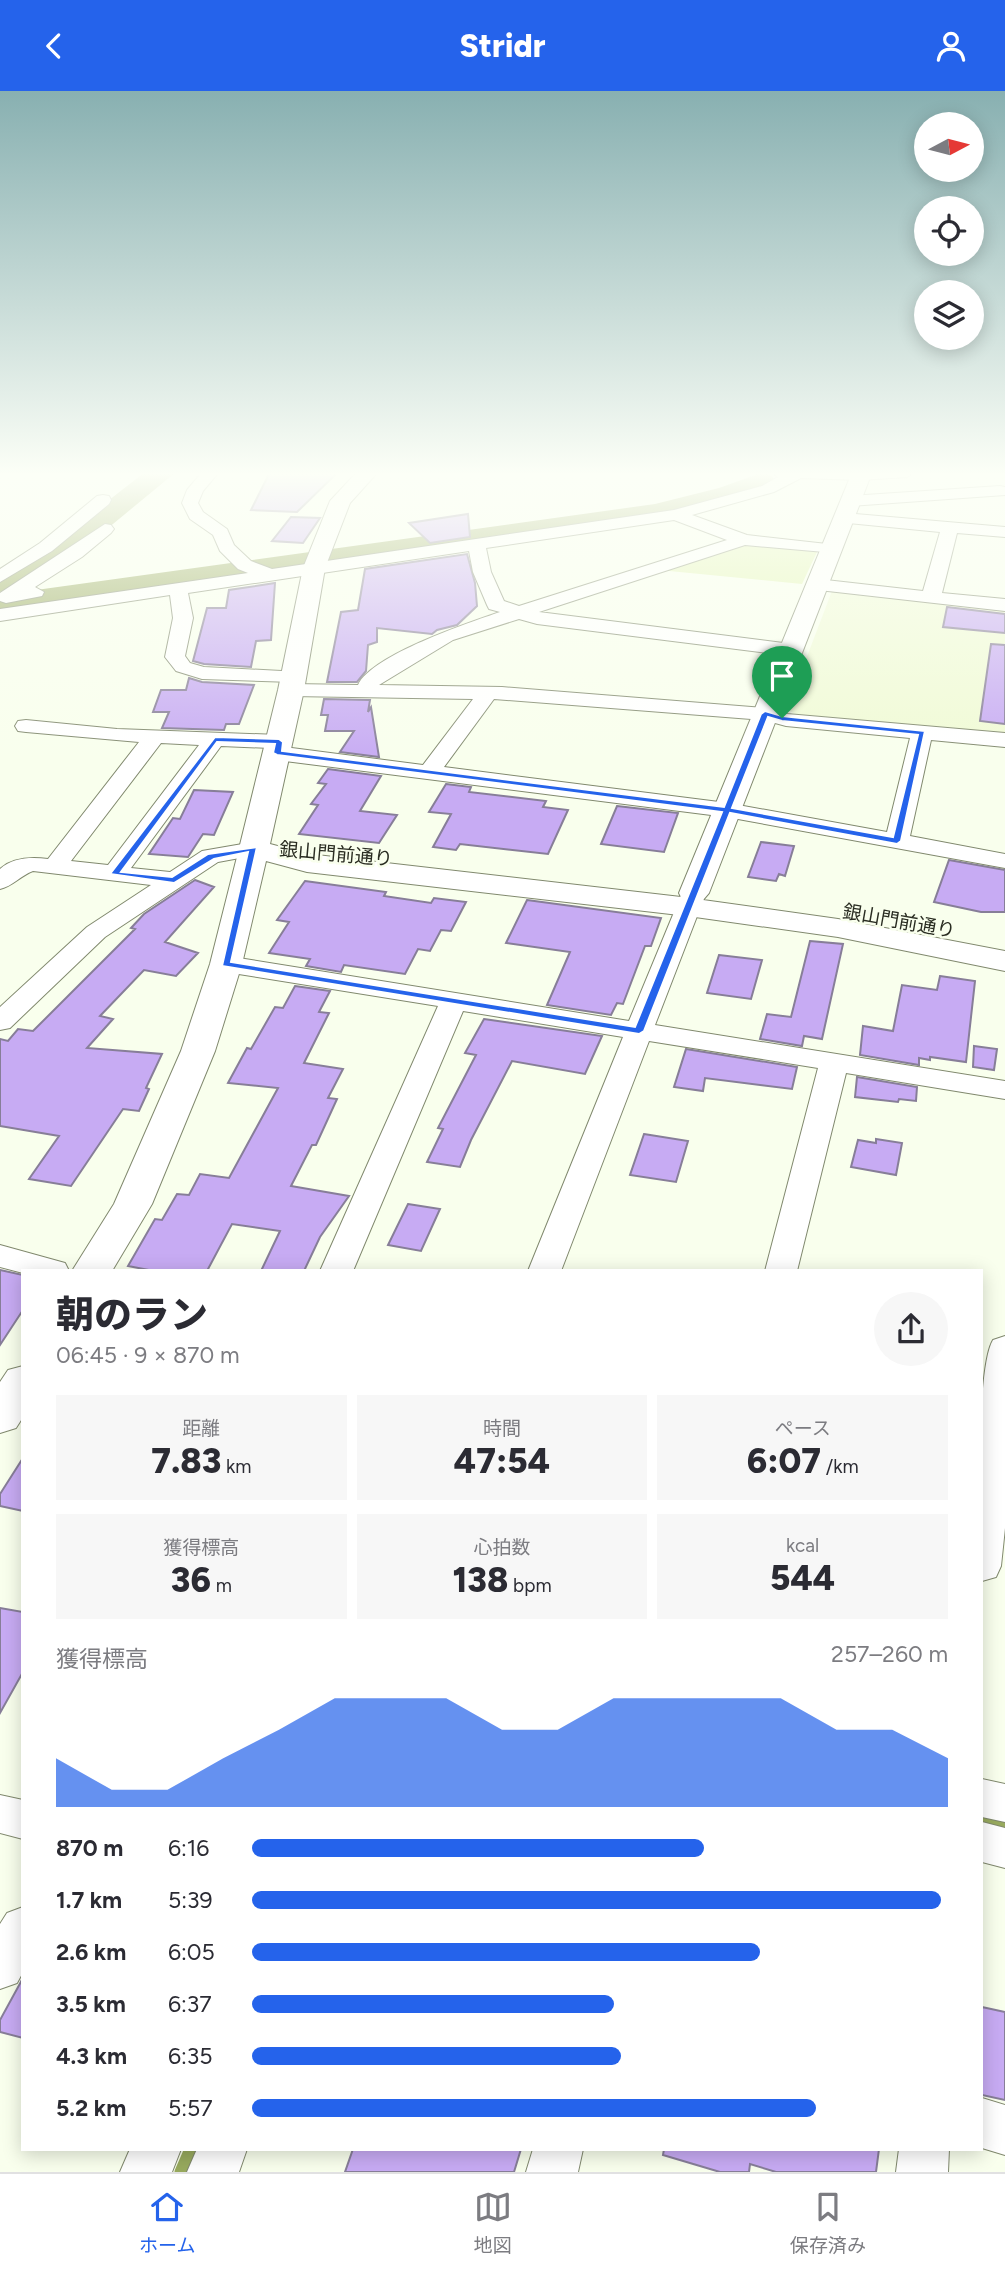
<!DOCTYPE html>
<html lang="ja">
<head>
<meta charset="utf-8">
<style>
	:root { --surface:#fff; --page:#f7f7f7; --text:#2b2b33; --muted:#7c7c81; --line:#e1e1e2; --accent:#2563eb }
	body { margin:0; font-family:Figtree,"Noto Sans JP",sans-serif; background:var(--page); color:var(--text); height:100vh; display:flex; flex-direction:column; font-size:26px; white-space:nowrap }
	* { box-sizing:border-box; margin:0 }
	p { font-size:23px; color:var(--muted) }
	.icon { flex:none; width:38px; height:38px; fill:none; stroke:currentColor; stroke-width:2; stroke-linecap:round; stroke-linejoin:round }
	.map { position:relative; flex:1; overflow:hidden }
	.details { position:absolute; left:21px; top:1178px; width:962px; height:882px; display:flex; flex-direction:column; background:var(--surface); border-radius:0px; box-shadow:0 4px 18px #0003 }
	.details>* { flex:none }
	.needle { width:46px; rotate:83deg }
	.buttons { position:absolute; left:914px; top:21px; display:grid; gap:14px }
	.buttons a { display:grid; place-items:center; width:70px; height:70px; border-radius:50%; background:var(--surface); box-shadow:0 4px 18px #0003; font-size:35px }
	.pin { position:absolute; display:grid; place-items:center; width:60px; height:60px; color:#fff; margin:-72px -30px; border-radius:50% 50% 50% 0; rotate:-45deg; box-shadow:0 0 7px #0007 }
	.pin .icon { rotate:45deg }
	.round { display:grid; place-items:center; flex:none; width:74px; height:74px; border-radius:37px; background:var(--page) }
	.summary { display:flex; align-items:center; justify-content:space-between; height:119px; padding:0 35px }
	h1 { font-size:38px; font-weight:800; line-height:52px }
	.stats { display:grid; grid-template-columns:repeat(3,1fr); gap:10px; height:119px; padding:7px 35px }
	.stats div { display:grid; align-content:center; border-radius:0px; background:var(--page); text-align:center }
	.stats b { font-size:35px; font-weight:800 }
	.stats small { font-size:19px; font-weight:400 }
	.stats p { font-size:19px }
	.chart { height:196px; padding:14px 35px }
	.chart p { display:flex; justify-content:space-between }
	.chart svg { width:100%; height:126px; margin-top:7px; fill:var(--accent); opacity:.7 }
	ul { padding:0 35px; list-style:none; font-size:23px }
	li { display:grid; grid-template-columns:112px 84px 1fr; align-items:center; height:52px }
	li i { height:18px; border-radius:9px; background:var(--accent) }
	header { display:flex; justify-content:space-between; align-items:center; height:91px; padding:0 35px; background:var(--accent); color:#fff; font-size:32px; font-weight:800 }
	.menu { display:flex; justify-content:space-around; align-items:center; height:98px; border-top:2px solid var(--line); background:var(--surface); font-size:19px; color:var(--muted) }
	.menu a { display:grid; justify-items:center; gap:4px }
	.menu .on { color:var(--accent) }
	.map>svg:first-child { display:block }
	.built { fill:#f0fad5 }
	.green { fill:#e2f4b1 }
	.lines { fill:none; stroke-linecap:round; stroke-linejoin:round }
	.stream { stroke:#98aa5e; stroke-width:13 }
	.river { fill:#98aa5e; fill-rule:evenodd }
	.building { fill:#c7abf3; stroke:#877e98; stroke-width:2 }
	.minor-casing { stroke:#81896e; stroke-width:2 }
	.tertiary-casing { stroke:#81896e; stroke-width:2 }
	.minor { fill:#fff; fill-rule:evenodd }
	.tertiary { fill:#fff; fill-rule:evenodd }
	.route { fill:#2563eb; stroke:#fff; stroke-width:2; fill-rule:evenodd }
	.labels { text-anchor:middle; dominant-baseline:central; stroke-width:5; stroke-linejoin:round; paint-order:stroke }
	.street-label { font-size:19px; fill:#2a2d22; stroke:#f9ffed }
</style>
</head>
<body>
<header><svg class="icon" aria-label="back" viewBox="0 0 24 24"><path d="M15 5l-7 7 7 7"/></svg>Stridr<svg class="icon" aria-label="person" viewBox="0 0 24 24"><circle cx="12" cy="8" r="4"/><path d="M4 21q1-7 8-7t8 7"/></svg></header>
<div class="map">
<svg width="1005" height="2081" viewBox="0 0 1005 2081">
	<rect width="100%" height="100%" fill="#f9ffed"/>
	<path class="built" d="M 832,500 L 1005,517 L 1005,642 L 795,623 L 787,618 Z"/>
	<path class="green" d="M 748,453 L 817,461 L 802,493 L 659,479 Z"/>
	<g class="lines">
		<path class="stream" d="M 982,1729 L 1005,1735
			M 181,2081 L 191,2058"/>
		<path class="river" d="M 145,381 L 176,381 L 62,475 L 0,501 L 0,480 L 40,463 Z
			M 761,382 L 771,384 L 775,390 C 762,409 680,425 655,431 L 0,524 L 0,504 L 655,413 L 719,397 Z"/>
	</g>
	<path class="building" d="M 270,381 L 338,381 L 297,421 L 251,419 Z
		M 468,423 L 470,446 L 430,452 L 409,432 Z
		M 291,426 L 320,427 L 303,452 L 272,450 Z
		M 467,463 L 475,492 L 477,515 L 457,534 L 437,539 L 432,543 L 377,537 L 377,551 L 368,554 L 366,580 L 357,591 L 327,591 L 341,521 L 358,519 L 365,478 Z
		M 275,492 L 271,549 L 256,550 L 251,576 L 204,573 L 193,570 L 207,517 L 226,517 L 229,499 Z
		M 947,516 L 1005,523 L 1005,542 L 943,536 Z
		M 991,553 L 1005,554 L 1005,633 L 980,630 Z
		M 189,587 L 202,591 L 254,594 L 239,633 L 226,633 L 224,639 L 162,637 L 169,621 L 153,621 L 161,599 L 186,599 Z
		M 324,608 L 370,609 L 368,621 L 371,616 L 379,666 L 340,661 L 354,640 L 325,640 L 328,624 L 321,624 Z
		M 328,678 L 381,685 L 360,720 L 397,724 L 379,752 L 299,743 L 318,714 L 311,713 L 326,693 L 318,692 Z
		M 446,693 L 471,696 L 469,701 L 546,710 L 543,716 L 568,719 L 548,763 L 460,753 L 456,759 L 433,756 L 451,723 L 429,721 Z
		M 194,699 L 233,701 L 214,744 L 203,743 L 188,766 L 149,763 L 173,727 L 180,728 Z
		M 617,715 L 678,722 L 664,761 L 601,753 Z
		M 761,751 L 794,755 L 785,785 L 779,783 L 776,790 L 748,786 Z
		M 949,769 L 1005,779 L 1005,821 L 981,821 L 934,811 Z
		M 195,789 L 214,796 L 165,851 L 198,862 L 176,885 L 144,879 L 100,925 L 113,928 L 87,957 L 162,963 L 146,997 L 149,998 L 139,1020 L 123,1018 L 71,1095 L 29,1088 L 59,1045 L 0,1035 L 0,948 L 8,950 L 18,938 L 33,940 L 135,838 L 131,837 L 144,823 Z
		M 305,790 L 386,801 L 384,805 L 431,812 L 434,807 L 466,811 L 451,840 L 441,839 L 430,860 L 418,858 L 405,883 L 344,874 L 341,881 L 306,875 L 310,868 L 269,862 L 289,831 L 277,829 Z
		M 527,809 L 661,827 L 651,855 L 645,855 L 623,913 L 617,912 L 611,924 L 547,914 L 570,861 L 506,852 Z
		M 810,850 L 843,853 L 822,948 L 804,945 L 802,955 L 760,948 L 767,923 L 791,926 Z
		M 719,864 L 762,869 L 751,908 L 707,902 Z
		M 940,885 L 975,890 L 966,971 L 930,966 L 930,969 L 919,967 L 919,974 L 860,964 L 863,935 L 893,940 L 902,894 L 937,899 Z
		M 295,895 L 330,900 L 319,921 L 329,922 L 304,972 L 343,978 L 328,1007 L 337,1008 L 316,1054 L 312,1054 L 291,1095 L 349,1105 L 320,1146 L 304,1180 L 261,1180 L 280,1140 L 232,1133 L 207,1180 L 154,1180 L 128,1175 L 155,1128 L 162,1129 L 177,1103 L 189,1104 L 200,1083 L 229,1087 L 278,997 L 228,992 L 247,957 L 251,958 L 275,916 L 283,917 Z
		M 484,928 L 602,945 L 585,983 L 512,970 L 471,1049 L 460,1076 L 427,1071 L 443,1038 L 438,1037 L 476,964 L 465,962 Z
		M 974,955 L 997,958 L 994,979 L 973,976 Z
		M 686,958 L 797,976 L 792,998 L 705,987 L 703,1000 L 674,996 Z
		M 857,986 L 917,996 L 916,1010 L 899,1008 L 898,1011 L 855,1006 Z
		M 644,1043 L 688,1050 L 676,1091 L 630,1084 Z
		M 876,1048 L 902,1052 L 896,1084 L 851,1076 L 858,1049 L 876,1052 Z
		M 408,1113 L 440,1118 L 421,1160 L 388,1154 Z
		M 0,1179 L 23,1184 L 23,1219 L 0,1254 Z
		M 23,1367 L 23,1420 L 0,1415 L 0,1403 Z
		M 0,1517 L 23,1521 L 23,1581 L 0,1622 Z
		M 23,1887 L 23,1947 L 0,1941 L 0,1929 Z
		M 982,1916 L 1005,1921 L 1005,2009 L 982,2004 Z
		M 353,2058 L 521,2058 L 514,2081 L 345,2081 Z
		M 664,2058 L 879,2058 L 876,2081 L 776,2081 L 750,2073 L 749,2081 L 720,2081 L 663,2064 Z"/>
	<g class="lines">
		<defs>
			<path id="minor" d="M 202,381 L 219,381 L 203,400 L 198,412 L 203,421 L 227,438 L 234,454 L 251,470 L 272,478 L 674,419 L 762,395 L 778,386 L 770,381 L 915,381 L 907,386 L 861,389 L 801,387 L 774,401 L 692,424 L 747,444 L 836,454 L 839,458 L 836,462 L 745,454 L 539,521 L 791,553 L 798,555 L 801,559 L 798,563 L 791,565 L 537,533 L 519,528 L 453,549 L 379,594 L 502,596 L 765,617 L 787,623 L 1005,642 L 1005,656 L 931,649 L 910,745 L 1005,763 L 1005,777 L 727,726 L 277,669 L 269,667 L 266,662 L 270,657 L 221,655 L 131,777 L 170,781 L 202,760 L 254,751 L 262,753 L 266,758 L 262,763 L 218,771 L 105,846 L 10,937 L 0,939 L 0,916 L 87,836 L 151,794 L 33,780 C 20,785 13,795 0,798 L 0,778 C 13,766 32,766 48,768 L 139,651 L 26,641 L 18,640 L 15,635 L 18,630 L 26,629 L 117,638 L 279,644 L 287,646 L 290,651 L 284,656 L 423,674 L 473,608 L 291,605 L 284,603 L 281,599 L 284,595 L 291,593 L 358,594 C 372,564 468,532 500,521 L 489,518 L 487,514 L 473,481 L 469,460 L 188,502 L 193,527 L 185,565 L 190,572 L 204,576 L 300,581 L 303,585 L 300,589 L 293,591 L 202,588 L 176,580 L 165,566 L 173,527 L 170,504 L 0,530 L 0,518 L 248,482 L 238,478 L 220,460 L 213,444 L 190,428 L 182,412 L 187,399 ZM 674,429 L 727,449 L 519,515 L 504,510 L 491,481 L 486,457 ZM 494,608 L 764,629 L 786,635 L 910,647 L 887,741 L 727,712 L 444,676 ZM 161,652 L 199,654 L 108,774 L 71,770 Z
				M 1000,395 L 1005,396 L 1005,404 L 850,415 L 842,410 L 850,405 Z
				M 103,404 L 109,405 L 111,409 L 109,413 L 52,460 L 0,491 L 0,478 L 40,452 L 97,405 Z
				M 844,422 L 1005,436 L 1005,446 L 957,442 L 942,502 L 1005,508 L 1005,520 L 810,498 L 808,494 L 810,490 L 817,488 L 923,500 L 940,441 L 838,431 L 835,427 L 838,423 Z
				M 105,433 L 111,434 L 114,438 L 111,442 L 82,466 L 35,496 L 44,501 L 42,505 L 6,512 L 0,510 L 0,502 Z
				M 694,795 L 703,797 L 706,802 L 655,934 L 1005,990 L 1005,1008 L 846,982 L 797,1180 L 765,1180 L 818,977 L 649,950 L 561,1180 L 528,1180 L 623,946 L 463,920 L 353,1180 L 320,1180 L 438,915 L 226,881 L 217,879 L 213,873 L 217,867 L 226,865 L 629,930 L 682,802 L 685,797 Z
				M 0,1154 L 65,1172 L 69,1180 L 23,1180 L 23,1182 L 0,1176 Z
				M 1005,1245 L 1005,1437 L 1001,1475 L 996,1486 L 982,1490 C 980,1447 975,1279 993,1249 Z
				M 982,1688 L 1005,1693 L 1005,1731 L 982,1726 Z
				M 0,1704 L 23,1709 L 23,1748 L 0,1742 Z
				M 982,1731 L 1005,1737 L 1005,1777 L 982,1771 Z
				M 23,1816 L 23,1881 L 17,1892 L 0,1898 L 0,1833 L 7,1822 Z
				M 982,2007 L 1005,2014 L 1005,2064 L 982,2057 Z
				M 130,2058 L 181,2058 L 172,2081 L 120,2081 Z
				M 197,2058 L 247,2058 L 239,2081 L 187,2081 Z
				M 533,2058 L 583,2058 L 578,2081 L 526,2081 Z
				M 899,2058 L 949,2058 L 948,2081 L 896,2081 Z"/>
			<path id="tertiary" d="M 357,381 L 378,381 L 350,412 L 325,477 L 304,599 L 270,753 L 308,763 L 681,806 L 679,802 L 851,384 L 853,381 L 869,381 L 871,384 L 709,802 L 703,809 L 838,828 L 1005,860 L 1005,880 L 838,846 L 688,825 L 307,781 L 266,770 L 242,873 L 215,960 L 152,1113 L 112,1180 L 72,1180 L 114,1113 L 181,960 L 210,873 L 239,758 L 278,599 L 303,477 L 330,410 Z
				M 23,1275 L 23,1326 L 16,1337 L 0,1342 L 0,1291 L 8,1279 Z"/>
		</defs>
		<use href="#minor" class="minor-casing"/>
		<use href="#tertiary" class="tertiary-casing"/>
		<use href="#minor" class="minor"/>
		<use href="#tertiary" class="tertiary"/>
	</g>
	<linearGradient id="sky" x2="0" y2="1"><stop stop-color="#88b0b1"/><stop offset="0.57" stop-color="#fcfff7"/><stop offset="1" stop-color="#fcfff7" stop-opacity="0"/></linearGradient>
	<rect width="1005" height="672" fill="url(#sky)"/>
	<path class="route" d="M 765,620 L 782,625 L 925,640 L 901,750 L 897,753 L 730,722 L 644,940 L 639,943 L 222,875 L 248,761 L 214,768 L 174,792 L 110,783 L 215,646 L 279,648 L 283,651 L 282,660 L 724,716 L 761,623 ZM 768,626 L 782,630 L 918,644 L 893,746 L 732,717 ZM 217,651 L 275,653 L 273,662 L 277,664 L 722,721 L 635,936 L 231,871 L 257,756 L 208,763 L 172,786 L 121,781 Z"/>
	<g class="labels">
		<g class="street-label">
			<text transform="translate(336 763) rotate(5)">銀山門前通り</text>
			<text transform="translate(899 830) rotate(10)">銀山門前通り</text>
		</g>
	</g>
</svg>
<div class="buttons">
<a><svg class="needle" viewBox="-14 -14 28 28"><path d="M0-13l5 13h-10z" fill="#e53935"/><path d="M0 13l5-13h-10z" fill="#7c7c81"/></svg></a>
<a><svg class="icon" aria-label="locate" viewBox="0 0 24 24"><circle cx="12" cy="12" r="6"/><path d="M12 2v4M12 18v4M2 12h4M18 12h4"/></svg></a>
<a><svg class="icon" aria-label="layers" viewBox="0 0 24 24"><path d="M12 4l9 5-9 5-9-5zM3 14l9 5 9-5"/></svg></a>
</div>
<div class="pin" style="left:782px;top:627px;background:#1e9e55"><svg class="icon" aria-label="arrive" viewBox="0 0 24 24"><path d="M6 21V4h12l-3 4 3 4H6"/></svg></div>
<section class="details">
<div class="summary"><div><h1>朝のラン</h1><p>06:45 · 9 × 870 m</p></div><a class="round"><svg class="icon" aria-label="share" viewBox="0 0 24 24"><path d="M12 15V3M7 8l5-5 5 5M5 13v7h14v-7"/></svg></a></div>
<div class="stats">
<div><p>距離</p><b>7.83<small> km</small></b></div>
<div><p>時間</p><b>47:54</b></div>
<div><p>ペース</p><b>6:07<small> /km</small></b></div>
</div>
<div class="stats">
<div><p>獲得標高</p><b>36<small> m</small></b></div>
<div><p>心拍数</p><b>138<small> bpm</small></b></div>
<div><p>kcal</p><b>544</b></div>
</div>
<div class="chart"><p><span>獲得標高</span>257–260 m</p>
<svg viewBox="0 0 160 44" preserveAspectRatio="none"><path d="M0 44V27L10 38L20 38L30 27L40 17L50 6L60 6L70 6L80 17L90 17L100 6L110 6L120 6L130 6L140 17L150 17L160 27V44z"/></svg>
</div>
<ul>
<li><b>870 m</b>6:16<i style="width:65%"></i></li>
<li><b>1.7 km</b>5:39<i style="width:99%"></i></li>
<li><b>2.6 km</b>6:05<i style="width:73%"></i></li>
<li><b>3.5 km</b>6:37<i style="width:52%"></i></li>
<li><b>4.3 km</b>6:35<i style="width:53%"></i></li>
<li><b>5.2 km</b>5:57<i style="width:81%"></i></li>
</ul>
</section>
</div>
<nav class="menu">
<a class="on"><svg class="icon" aria-label="home" viewBox="0 0 24 24"><path d="M3 11l9-7 9 7M6 9v11h12V9"/></svg>ホーム</a>
<a><svg class="icon" aria-label="map" viewBox="0 0 24 24"><path d="M3 6l6-2 6 2 6-2v14l-6 2-6-2-6 2zM9 4v14M15 6v14"/></svg>地図</a>
<a><svg class="icon" aria-label="saved" viewBox="0 0 24 24"><path d="M7 4h10v16l-5-4-5 4z"/></svg>保存済み</a>
</nav>
</body>
</html>
